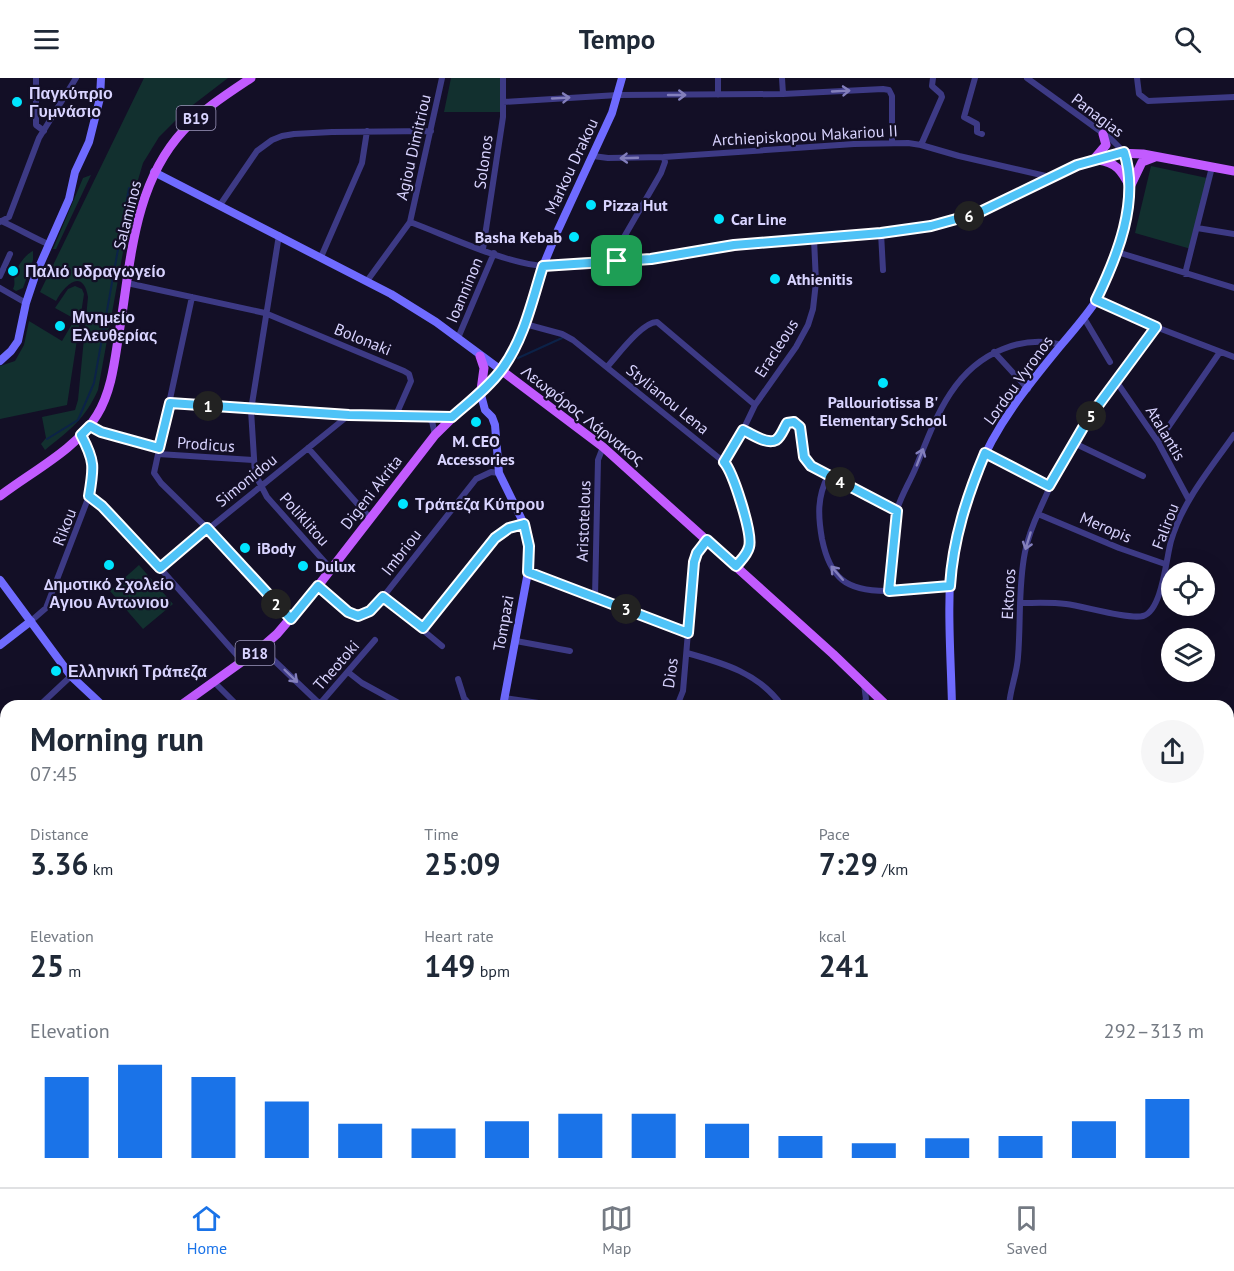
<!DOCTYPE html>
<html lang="en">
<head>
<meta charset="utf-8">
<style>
	:root { --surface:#fff; --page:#f6f6f7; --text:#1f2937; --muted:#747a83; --line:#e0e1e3; --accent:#1a73e8 }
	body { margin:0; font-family:"PT Sans",sans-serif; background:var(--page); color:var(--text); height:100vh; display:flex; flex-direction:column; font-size:22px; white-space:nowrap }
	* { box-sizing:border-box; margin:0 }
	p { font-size:20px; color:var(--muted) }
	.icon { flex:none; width:33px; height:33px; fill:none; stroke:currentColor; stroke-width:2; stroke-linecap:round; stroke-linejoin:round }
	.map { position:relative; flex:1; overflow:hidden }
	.panel { position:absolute; left:0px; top:622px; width:1234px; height:488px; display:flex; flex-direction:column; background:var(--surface); border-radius:18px 18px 0 0; box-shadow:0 6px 24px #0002 }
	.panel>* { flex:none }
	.buttons { position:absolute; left:1161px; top:484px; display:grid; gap:12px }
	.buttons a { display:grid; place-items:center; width:54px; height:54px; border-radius:50%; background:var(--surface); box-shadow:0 6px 24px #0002; font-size:30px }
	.pin { position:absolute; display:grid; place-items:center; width:51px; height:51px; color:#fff; margin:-26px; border-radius:12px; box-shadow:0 3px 9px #0006 }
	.km { position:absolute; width:30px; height:30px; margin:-15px; border-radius:50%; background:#222; color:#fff; font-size:16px; line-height:30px; text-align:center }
	.round { display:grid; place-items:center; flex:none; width:63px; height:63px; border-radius:32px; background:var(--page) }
	.overview { display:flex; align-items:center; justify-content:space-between; height:102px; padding:0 30px }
	h1 { font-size:33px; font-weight:700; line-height:45px }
	.stats { display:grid; grid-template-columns:repeat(3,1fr); gap:9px; height:102px; padding:6px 30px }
	.stats div { display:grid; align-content:center }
	.stats b { font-size:30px; font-weight:700 }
	.stats small { font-size:16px; font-weight:400 }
	.stats p { font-size:16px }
	.chart { height:168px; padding:12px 30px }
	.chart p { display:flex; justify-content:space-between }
	.chart svg { width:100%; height:108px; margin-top:6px; stroke:var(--accent); stroke-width:6 }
	header { display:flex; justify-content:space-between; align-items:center; height:78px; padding:0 30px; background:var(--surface); font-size:27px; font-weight:700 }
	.tabs { display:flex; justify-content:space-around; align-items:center; height:84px; border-top:2px solid var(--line); background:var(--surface); font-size:16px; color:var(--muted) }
	.tabs a { display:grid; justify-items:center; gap:3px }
	.tabs .selected { color:var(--accent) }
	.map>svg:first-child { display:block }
	.green { fill:#12302f }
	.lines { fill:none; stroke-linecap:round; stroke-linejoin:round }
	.stream { stroke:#0c2248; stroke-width:2 }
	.street { stroke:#3d3a85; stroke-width:6 }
	.secondary { stroke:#6f6bff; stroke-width:8 }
	.primary { stroke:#c25bff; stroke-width:9 }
	.oneway { stroke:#837fbc }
	.route-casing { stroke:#fff; stroke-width:12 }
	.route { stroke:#4fc3f7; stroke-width:8 }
	.poi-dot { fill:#00e5ff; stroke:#130f26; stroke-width:2 }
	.labels { text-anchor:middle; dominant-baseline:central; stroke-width:4.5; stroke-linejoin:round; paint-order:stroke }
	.shield { fill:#130f26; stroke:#9e99be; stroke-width:1.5 }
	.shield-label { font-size:15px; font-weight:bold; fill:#d9d4ff }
	.poi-label { font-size:16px; font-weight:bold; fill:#d9d4ff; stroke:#130f26; text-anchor:start }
	.street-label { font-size:16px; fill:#d9d4ff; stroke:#130f26 }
</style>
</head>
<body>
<header><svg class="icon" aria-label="menu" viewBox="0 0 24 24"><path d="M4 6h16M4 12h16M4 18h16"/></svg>Tempo<svg class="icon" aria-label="search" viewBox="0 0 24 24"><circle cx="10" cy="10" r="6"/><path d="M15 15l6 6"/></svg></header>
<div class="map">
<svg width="1234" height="1109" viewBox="0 0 1234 1109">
	<rect width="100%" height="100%" fill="#130f26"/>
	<path class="green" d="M 144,0 L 228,0 L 185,33 L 159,59 L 143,85 L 133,119 L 98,312 C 85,341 70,352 45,372 L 41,366 L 46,360 L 42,339 L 75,332 L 78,322 L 88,219 C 83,190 65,206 56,223 L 40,214 Z
		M 451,0 L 501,0 L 502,34 L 444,34 Z
		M 1151,88 L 1207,100 L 1191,171 L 1135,155 Z
		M 91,97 L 56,171 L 53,171 L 83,100 Z
		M 33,173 L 33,182 L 23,210 L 16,213 L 13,211 C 16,205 13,202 15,197 C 16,189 26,176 33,173 Z
		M 75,208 L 82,211 L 84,216 L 67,327 L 0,341 L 0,288 L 15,283 L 24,267 L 29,243 L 62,263 L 75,241 L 55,230 L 68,211 Z
		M 139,487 L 173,526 L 143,551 L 110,513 Z
		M 1229,1039 L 1234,1045 L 1234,1109 L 1184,1109 L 1186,1104 L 1228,1104 Z"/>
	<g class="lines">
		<path class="stream" d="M 518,280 L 562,260
			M 47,361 L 78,342 L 94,305 L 129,110
			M 1187,1109 L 1188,1104"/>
		<path class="street" d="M 36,0 L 36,47 L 44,53
			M 782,0 L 783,16
			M 975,0 L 964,39 L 977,46 L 977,54 L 982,56
			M 1027,0 L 1111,61 L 1124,74
			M 1137,0 L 1139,16 L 1148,23 L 1234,19
			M 718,17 L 718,0
			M 503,24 L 618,17 L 783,16 L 883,11 L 889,12 L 892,18 L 892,65
			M 921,67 L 942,19 L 941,16 L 932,8 L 933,0
			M 593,78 L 608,80 L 664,79 L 854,66 L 908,65 L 921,67 L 959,78 L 1050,99
			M 220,127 L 257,73 L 272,62 L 282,58 L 294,56 L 332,54 L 431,53
			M 1,143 C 17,150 32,159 48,166
			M 0,144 L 9,139 L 39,60 L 76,0
			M 410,144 C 448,158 504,185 543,188
			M 1197,150 L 1234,156
			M 881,155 L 883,192
			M 279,157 L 251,332 L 255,396 L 267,419 L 331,491
			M 483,171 L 503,39 L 503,0
			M 1117,174 L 1234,210
			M 321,179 L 362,85 L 367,53
			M 617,183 L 620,166 L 661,95 L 665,84 L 664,79
			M 1185,196 L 1212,89
			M 0,198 L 10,176
			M 367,203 L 410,144 L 442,0
			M 127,205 L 265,235 L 404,293 L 409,296 L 411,303 L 396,337
			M 0,210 L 26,225
			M 192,219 L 154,395 L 161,405 L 207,450 L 291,541
			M 1096,223 L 1156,249 L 1234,279
			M 1084,240 L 1110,284
			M 525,246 L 562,256 L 573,262 L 724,384 C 733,394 753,456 749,469 C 747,477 741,482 736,488
			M 458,260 L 494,175
			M 994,274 L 1028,311
			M 607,289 C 618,277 642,244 657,244 L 755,327
			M 1116,303 L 1158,364 L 1189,422
			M 170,325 L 349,337 L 452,339
			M 425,339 L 432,343 L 435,357
			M 90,348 L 101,354 L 159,371
			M 743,352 C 752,356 767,367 776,362 C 781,359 784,350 787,345 L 797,346 L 800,349 L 804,379 L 811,388 L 897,433
			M 1158,364 L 1220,274
			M 1074,365 L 1143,398
			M 308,370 L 370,440
			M 985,375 L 1049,408
			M 158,376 L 253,382
			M 724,384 L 743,352 L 755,327 L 796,269 L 808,247 L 813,231 L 816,204 L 814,161
			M 828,398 C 817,419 818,438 822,461 C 830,500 846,513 886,513 C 908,514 929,511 950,509
			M 89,418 L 102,428 L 160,490 L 243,584
			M 1038,436 L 1119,470 L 1165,486
			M 160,490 L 349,337
			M 528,494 L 688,555
			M 318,508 C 326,515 351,540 361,538 C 370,536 377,525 383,519 L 476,401 L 491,394 L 499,395
			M 889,513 C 891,488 890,460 896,435 C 900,419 910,404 916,389 C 935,342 952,291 1003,271 C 1023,263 1041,261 1062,267
			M 383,519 L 442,568
			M 595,519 L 598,382 L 603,369
			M 1020,525 C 1035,525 1051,524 1066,526 C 1083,528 1129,542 1143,538 C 1162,533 1166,481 1171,463 C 1182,424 1211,390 1234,357
			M 31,543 L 46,530 L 89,418 L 93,392 L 92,380 L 81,357
			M 423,550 L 495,460 L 509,450 L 524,446
			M 516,563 L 570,573
			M 261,570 L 322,628
			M 687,575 C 723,585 759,595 782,628
			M 348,594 L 362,605 L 404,628
			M 458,601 L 464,620 L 471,628
			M 214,604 L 238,628
			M 505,620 L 559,628
			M 39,628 L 71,598
			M 318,628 L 375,562
			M 677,628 L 683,613 L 694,484 L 697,475 L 707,462
			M 863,628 L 866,621 L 864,606
			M 867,628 L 874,626 L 886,628
			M 1009,628 C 1010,611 1017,596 1018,579 C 1021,544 1018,508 1025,474 C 1028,459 1034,444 1040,431 C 1068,364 1113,307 1156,249
			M 1228,645 L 1234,643
			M 0,664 L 6,659
			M 1228,736 L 1234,734
			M 0,771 L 6,778
			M 1228,813 L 1234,810
			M 0,894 L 6,888
			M 0,901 L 6,906
			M 1228,901 L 1234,896
			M 1228,942 L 1234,949
			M 0,996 L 6,989
			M 217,1104 L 218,1109
			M 438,1104 L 440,1109
			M 668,1104 L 670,1109
			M 812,1104 L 813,1109
			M 872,1104 L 873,1109
			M 934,1104 L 935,1109
			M 1095,1104 L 1096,1109
			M 12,1109 L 15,1104
			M 90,1109 L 94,1104
			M 176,1109 L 180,1104
			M 783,1109 L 804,1104
			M 1020,1109 L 1033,1104
			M 1153,1109 L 1162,1104"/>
		<path class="secondary" d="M 154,94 L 391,216 L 436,244 L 501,292
			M 543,188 L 558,152 L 612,35 L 622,0
			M 0,283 L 11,273 L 18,263 L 26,225 L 35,198 L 69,121 L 75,94 L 89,64 L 100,20 L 101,0
			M 480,313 L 485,332 L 492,339 L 495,347 L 499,395 L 524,446 L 529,468 L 528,494 L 503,628
			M 0,502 L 71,598 L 103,628
			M 0,567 L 31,543
			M 952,628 C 951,580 946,520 953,473 C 957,447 967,420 977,395 C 995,347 1030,305 1062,266 C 1074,252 1086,238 1096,223 C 1111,196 1120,167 1126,137 C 1130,114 1131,96 1124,74
			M 0,1055 L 6,1059
			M 68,1104 L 75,1109
			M 316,1104 L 320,1109
			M 510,1104 L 510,1109"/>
		<path class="primary" d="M 1095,80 L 1106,67 L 1103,56
			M 1098,82 C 1116,84 1122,93 1130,109
			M 1130,109 L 1142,84 L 1155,79
			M 480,278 L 484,290 L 481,312
			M 501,292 L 603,369 L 833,576 L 887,628
			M 0,418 C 31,394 77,371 97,337 C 113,311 115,278 120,249 C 131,182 134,106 183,53 C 202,32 227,16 251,0
			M 180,628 L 261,570 L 277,556 L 318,508 L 435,357 L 501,292 L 515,269 L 525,246 L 543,188 L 651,181 L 722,169 L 881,155 L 931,148 L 978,135 L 1077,87 L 1117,75 L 1143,76 L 1234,93
			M 0,786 L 6,780
			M 0,796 L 6,790
			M 1228,1030 L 1234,1037"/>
	</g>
	<defs><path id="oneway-shaft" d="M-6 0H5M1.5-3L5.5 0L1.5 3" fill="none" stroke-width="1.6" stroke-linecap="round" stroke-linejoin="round" transform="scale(1.5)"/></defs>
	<g class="oneway">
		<use href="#oneway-shaft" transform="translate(841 13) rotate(-3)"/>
		<use href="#oneway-shaft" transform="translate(677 17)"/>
		<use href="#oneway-shaft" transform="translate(561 20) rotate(-3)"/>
		<use href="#oneway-shaft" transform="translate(629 80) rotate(178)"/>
		<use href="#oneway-shaft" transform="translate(920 379) rotate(-69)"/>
		<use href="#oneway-shaft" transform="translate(1028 463) rotate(107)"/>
		<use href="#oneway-shaft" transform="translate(837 495) rotate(-131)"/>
		<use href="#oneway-shaft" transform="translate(291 598) rotate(44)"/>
	</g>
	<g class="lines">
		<defs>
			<path id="route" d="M 1124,74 C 1140,123 1117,179 1096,222 L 1156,249 L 1088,341 L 1049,408 L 985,375 C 967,418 953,461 950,508 L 889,513 L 897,433 L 811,388 L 804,379 L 800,349 L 794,344 L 787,345 C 784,350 781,359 776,362 C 767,367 751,356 743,352 L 724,384 C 733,394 753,456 749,469 C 747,477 741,482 736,488 L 707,462 L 697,475 L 694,484 L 688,555 L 528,494 L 529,468 L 524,446 L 509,450 L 495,460 L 423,550 L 383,519 L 370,533 L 358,538 L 348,534 L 318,508 L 291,541 L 207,450 L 160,490 L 102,428 L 89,418 C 94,389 95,383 81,357 L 90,348 L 101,354 L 159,370 L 170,325 L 349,337 L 452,339 C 469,324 489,309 502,291 C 524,261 532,223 543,188 L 651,181 L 734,167 L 881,155 L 931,148 L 978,135 L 1077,87 Z"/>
		</defs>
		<use href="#route" class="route-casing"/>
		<use href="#route" class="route"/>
	</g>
	<g class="poi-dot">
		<circle cx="17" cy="24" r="6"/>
		<circle cx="591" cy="127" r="6"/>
		<circle cx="719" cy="141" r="6"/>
		<circle cx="574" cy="159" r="6"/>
		<circle cx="13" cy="193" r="6"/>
		<circle cx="775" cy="201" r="6"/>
		<circle cx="60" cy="248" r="6"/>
		<circle cx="883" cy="305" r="6"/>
		<circle cx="476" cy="344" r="6"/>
		<circle cx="403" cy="426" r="6"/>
		<circle cx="245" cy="470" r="6"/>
		<circle cx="109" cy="487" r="6"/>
		<circle cx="303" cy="488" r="6"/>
		<circle cx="56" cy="593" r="6"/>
	</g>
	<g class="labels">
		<g class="shield">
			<rect x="176.5" y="28" width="39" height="24" rx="4.5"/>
			<rect x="235.5" y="563" width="39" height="24" rx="4.5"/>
		</g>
		<g class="shield-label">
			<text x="196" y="40">B19</text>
			<text x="255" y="575">B18</text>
		</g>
		<g class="poi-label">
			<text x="29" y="15">Παγκύπριο<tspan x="29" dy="18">Γυμνάσιο</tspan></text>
			<text x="603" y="127">Pizza Hut</text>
			<text x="731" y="141">Car Line</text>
			<text x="562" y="159" text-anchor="end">Basha Kebab</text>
			<text x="25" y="193">Παλιό υδραγωγείο</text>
			<text x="787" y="201">Athienitis</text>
			<text x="72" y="239">Μνημείο<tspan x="72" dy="18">Ελευθερίας</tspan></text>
			<text x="883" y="324" text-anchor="middle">Pallouriotissa B'<tspan x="883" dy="18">Elementary School</tspan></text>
			<text x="476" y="363" text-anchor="middle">M. CEO<tspan x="476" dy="18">Accessories</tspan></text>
			<text x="415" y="426">Τράπεζα Κύπρου</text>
			<text x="257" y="470">iBody</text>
			<text x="315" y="488">Dulux</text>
			<text x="109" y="506" text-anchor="middle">Δημοτικό Σχολείο<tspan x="109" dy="18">Αγιου Αντωνιου</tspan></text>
			<text x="68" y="593">Ελληνική Τράπεζα</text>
		</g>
		<g class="street-label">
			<text transform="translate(1098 37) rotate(37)">Panagias</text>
			<text transform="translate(805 57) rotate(-3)">Archiepiskopou Makariou II</text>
			<text transform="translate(413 69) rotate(-77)">Agiou Dimitriou</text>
			<text transform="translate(483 84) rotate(-82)">Solonos</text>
			<text transform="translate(571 88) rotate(-65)">Markou Drakou</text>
			<text transform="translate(127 137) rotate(-76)">Salaminos</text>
			<text transform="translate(464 212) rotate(-67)">Ioanninon</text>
			<text transform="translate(363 261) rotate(22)">Bolonaki</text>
			<text transform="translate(776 270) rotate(-57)">Eracleous</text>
			<text transform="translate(1018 302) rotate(-54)">Lordou Vyronos</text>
			<text transform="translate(668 321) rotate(39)">Stylianou Lena</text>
			<text transform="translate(583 337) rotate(38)">Λεωφόρος Λάρνακος</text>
			<text transform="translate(1166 355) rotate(59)">Atalantis</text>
			<text transform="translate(206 366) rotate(4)">Prodicus</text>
			<text transform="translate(246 402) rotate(-39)">Simonidou</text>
			<text transform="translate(371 414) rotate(-52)">Digeni Akrita</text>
			<text transform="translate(305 441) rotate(48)">Poliklitou</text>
			<text transform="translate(583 443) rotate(-88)">Aristotelous</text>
			<text transform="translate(1165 448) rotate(-69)">Falirou</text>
			<text transform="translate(64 449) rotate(-69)">Rikou</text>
			<text transform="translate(1106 449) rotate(23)">Meropis</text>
			<text transform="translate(401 474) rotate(-52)">Imbriou</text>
			<text transform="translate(1008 516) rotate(-87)">Ektoros</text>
			<text transform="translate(503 545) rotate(-80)">Tompazi</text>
			<text transform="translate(336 587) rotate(-49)">Theotoki</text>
			<text transform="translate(670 595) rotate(-82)">Dios</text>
		</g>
	</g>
</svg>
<div class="buttons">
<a><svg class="icon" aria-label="locate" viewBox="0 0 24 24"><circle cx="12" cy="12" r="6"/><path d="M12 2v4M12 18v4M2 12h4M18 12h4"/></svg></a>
<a><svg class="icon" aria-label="layers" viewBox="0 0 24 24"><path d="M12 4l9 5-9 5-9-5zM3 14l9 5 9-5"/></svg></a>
</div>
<div class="pin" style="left:617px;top:183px;background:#1e9e55"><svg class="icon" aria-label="arrive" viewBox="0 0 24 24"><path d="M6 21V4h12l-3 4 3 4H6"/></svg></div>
<b class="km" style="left:208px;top:328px">1</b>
<b class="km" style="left:276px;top:526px">2</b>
<b class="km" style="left:626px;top:531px">3</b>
<b class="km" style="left:840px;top:404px">4</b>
<b class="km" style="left:1091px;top:338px">5</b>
<b class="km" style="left:969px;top:138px">6</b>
<section class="panel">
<div class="overview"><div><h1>Morning run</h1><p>07:45</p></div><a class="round"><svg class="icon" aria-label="share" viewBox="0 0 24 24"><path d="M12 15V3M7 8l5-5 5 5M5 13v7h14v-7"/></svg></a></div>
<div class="stats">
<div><p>Distance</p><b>3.36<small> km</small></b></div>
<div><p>Time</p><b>25:09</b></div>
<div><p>Pace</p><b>7:29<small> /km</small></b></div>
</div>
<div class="stats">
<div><p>Elevation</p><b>25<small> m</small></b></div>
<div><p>Heart rate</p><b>149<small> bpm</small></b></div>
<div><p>kcal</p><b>241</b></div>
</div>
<div class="chart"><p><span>Elevation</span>292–313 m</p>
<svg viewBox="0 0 160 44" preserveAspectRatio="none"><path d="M5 44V11M15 44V6M25 44V11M35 44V21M45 44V30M55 44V32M65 44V29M75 44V26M85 44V26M95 44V30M105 44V35M115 44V38M125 44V36M135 44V35M145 44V29M155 44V20"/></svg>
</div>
</section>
</div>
<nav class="tabs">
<a class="selected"><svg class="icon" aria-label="home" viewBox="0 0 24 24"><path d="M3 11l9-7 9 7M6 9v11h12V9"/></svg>Home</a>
<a><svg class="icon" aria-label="map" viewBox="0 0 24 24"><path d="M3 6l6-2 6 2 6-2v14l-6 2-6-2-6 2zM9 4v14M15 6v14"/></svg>Map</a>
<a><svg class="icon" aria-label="saved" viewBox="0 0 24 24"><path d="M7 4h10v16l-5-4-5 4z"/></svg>Saved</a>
</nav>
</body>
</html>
